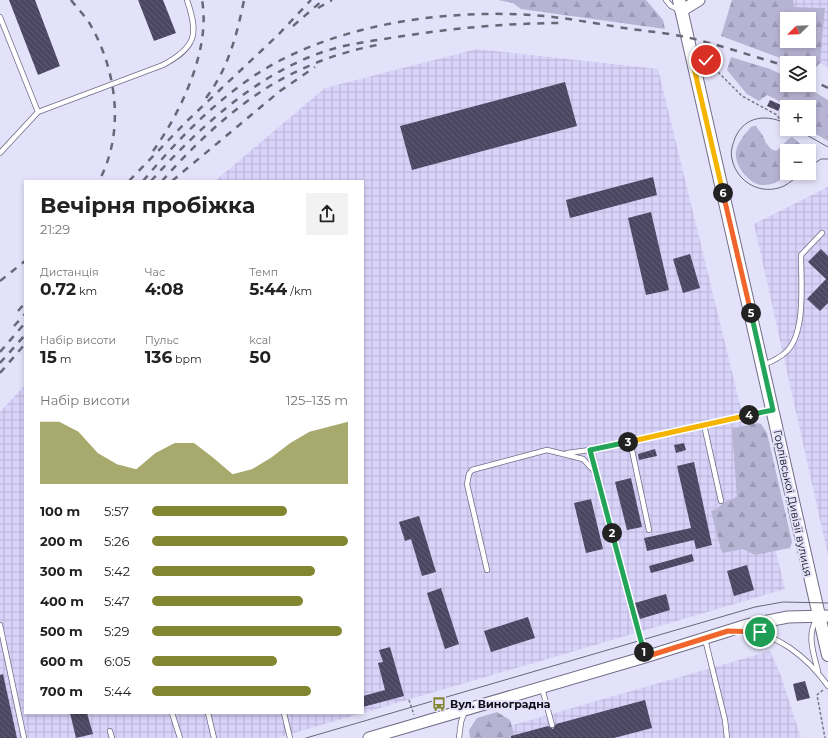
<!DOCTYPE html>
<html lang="uk">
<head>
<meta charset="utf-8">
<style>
	:root { --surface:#fff; --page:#f2f2f2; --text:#222; --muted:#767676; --accent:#838630 }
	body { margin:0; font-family:Montserrat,sans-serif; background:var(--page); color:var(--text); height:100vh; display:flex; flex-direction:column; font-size:15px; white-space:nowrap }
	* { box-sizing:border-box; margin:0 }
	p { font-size:13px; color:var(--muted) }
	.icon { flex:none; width:22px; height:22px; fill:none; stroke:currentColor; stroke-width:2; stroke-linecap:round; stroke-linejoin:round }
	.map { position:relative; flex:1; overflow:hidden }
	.details { position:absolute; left:24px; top:180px; width:340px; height:534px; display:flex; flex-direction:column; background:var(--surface); border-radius:0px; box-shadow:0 2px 6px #0003 }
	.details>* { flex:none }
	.needle { width:26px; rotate:247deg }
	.buttons { position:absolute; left:780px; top:12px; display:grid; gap:8px }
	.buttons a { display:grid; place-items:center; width:36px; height:36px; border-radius:0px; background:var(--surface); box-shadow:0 2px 6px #0003; font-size:20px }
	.pin { position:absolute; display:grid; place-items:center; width:34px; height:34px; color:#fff; margin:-17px; border:2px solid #fff; border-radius:50%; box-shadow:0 1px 4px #0007 }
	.km { position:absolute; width:20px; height:20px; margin:-10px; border-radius:50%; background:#222; color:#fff; font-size:11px; line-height:20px; text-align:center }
	.round { display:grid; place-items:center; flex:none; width:42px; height:42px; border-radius:0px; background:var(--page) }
	.head { display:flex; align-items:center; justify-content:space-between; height:68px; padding:0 16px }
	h1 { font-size:22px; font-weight:700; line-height:30px }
	.figures { display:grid; grid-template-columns:repeat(3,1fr); gap:6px; height:68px; padding:4px 16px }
	.figures div { display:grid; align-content:center }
	.figures b { font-size:17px; font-weight:700 }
	.figures small { font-size:11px; font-weight:400 }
	.figures p { font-size:11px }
	.chart { height:112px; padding:8px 16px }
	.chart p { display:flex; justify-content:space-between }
	.chart svg { width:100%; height:72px; margin-top:4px; fill:var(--accent); opacity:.7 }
	ul { padding:0 16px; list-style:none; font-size:13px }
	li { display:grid; grid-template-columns:64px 48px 1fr; align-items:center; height:30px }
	li i { height:10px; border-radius:5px; background:var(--accent) }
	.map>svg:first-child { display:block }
	.industrial { fill:url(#industrial-grid) }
	.forest { fill:url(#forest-firs); fill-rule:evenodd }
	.building { fill:url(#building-back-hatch) }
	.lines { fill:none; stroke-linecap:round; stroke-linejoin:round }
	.service-casing { stroke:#706d87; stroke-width:6 }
	.tertiary-casing { stroke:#706d87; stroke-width:13 }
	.secondary-casing { stroke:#706d87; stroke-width:14 }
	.path { stroke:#797889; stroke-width:1.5; stroke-dasharray:3 2; stroke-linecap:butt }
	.service { stroke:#fff; stroke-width:4.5 }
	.tertiary { stroke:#fff; stroke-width:11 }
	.secondary { stroke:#fff; stroke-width:12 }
	.tram { stroke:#686777; stroke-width:1 }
	.rail { stroke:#686777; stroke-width:2.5; stroke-dasharray:7 7; stroke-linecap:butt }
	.split-1-casing { stroke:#fff; stroke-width:8 }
	.split-2-casing { stroke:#fff; stroke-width:8 }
	.split-3-casing { stroke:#fff; stroke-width:8 }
	.split-4-casing { stroke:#fff; stroke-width:8 }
	.split-5-casing { stroke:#fff; stroke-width:8 }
	.split-6-casing { stroke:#fff; stroke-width:8 }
	.split-7-casing { stroke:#fff; stroke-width:8 }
	.split-8-casing { stroke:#fff; stroke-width:8 }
	.split-1 { stroke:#f0652b; stroke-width:5 }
	.split-2 { stroke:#22a559; stroke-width:5 }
	.split-3 { stroke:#22a559; stroke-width:5 }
	.split-4 { stroke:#f5b400; stroke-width:5 }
	.split-5 { stroke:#22a559; stroke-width:5 }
	.split-6 { stroke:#f0652b; stroke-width:5 }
	.split-7 { stroke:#f5b400; stroke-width:5 }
	.split-8 { stroke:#f5b400; stroke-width:5 }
	.labels { text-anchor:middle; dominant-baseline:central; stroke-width:4; stroke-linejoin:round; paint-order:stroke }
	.street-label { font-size:11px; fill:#0f0e18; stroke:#e4e2fa }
	.poi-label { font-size:11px; font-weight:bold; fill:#0f0e18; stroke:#e4e2fa; text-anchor:start }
</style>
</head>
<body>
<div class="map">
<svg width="828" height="738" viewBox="0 0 828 738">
	<defs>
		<pattern id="industrial-grid" width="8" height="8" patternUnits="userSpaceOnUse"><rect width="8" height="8" fill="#d8d3f9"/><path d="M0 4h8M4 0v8" fill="none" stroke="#b8b4d5"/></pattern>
		<pattern id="forest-firs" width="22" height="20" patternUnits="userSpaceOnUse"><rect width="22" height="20" fill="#b7b3d3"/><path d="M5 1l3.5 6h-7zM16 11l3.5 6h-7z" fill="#9c99b4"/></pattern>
		<pattern id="building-back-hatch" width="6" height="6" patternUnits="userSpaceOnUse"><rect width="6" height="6" fill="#4b4763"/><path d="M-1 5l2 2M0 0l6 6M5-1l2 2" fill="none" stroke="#615d74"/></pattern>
	</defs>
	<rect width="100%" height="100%" fill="#e4e2fa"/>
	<path class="industrial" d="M 793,0 L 828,0 L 828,68 L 820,63 L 825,8 L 793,7 Z
		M 477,49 L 658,69 L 785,589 L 363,713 L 363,181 L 215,181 L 325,88 Z
		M 828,187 L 828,555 L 754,224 Z
		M 25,385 L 25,713 L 362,713 L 277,738 L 0,738 L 0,412 Z
		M 770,651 L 781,676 L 801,738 L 468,738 Z"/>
	<path class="forest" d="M 498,0 L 646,0 L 663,20 L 665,29 L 521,9 L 513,3 Z
		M 732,0 L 793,0 L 794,7 L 825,8 L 820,63 L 813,70 L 809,69 L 809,63 L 794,63 L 721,36 ZM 787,19 L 809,19 L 809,41 L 787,41 Z
		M 731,57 L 770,69 L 787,77 L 787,85 L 803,85 L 828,100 L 828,141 L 807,129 L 809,129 L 809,107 L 791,107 L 767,95 L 759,101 L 747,94 L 727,70 Z
		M 756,126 L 763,136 L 766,143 L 771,149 L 776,151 C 784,146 785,140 792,137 L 802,145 L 800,151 L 787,151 L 787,173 L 790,173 C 783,180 771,186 761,185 C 748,183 734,165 736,152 C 737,143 745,134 751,127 Z
		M 758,423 L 761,424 L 767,433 L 792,542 L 790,548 L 755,555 L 743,549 L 723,553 L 721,550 L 711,511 L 717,509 L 723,503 L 737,497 L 732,430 L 734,428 Z
		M 497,712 L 510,720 L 515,738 L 470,738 L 469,730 L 477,718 Z"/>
	<path class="building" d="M 9,0 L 35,0 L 60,66 L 38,75 Z
		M 138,0 L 163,0 L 176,33 L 154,41 Z
		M 565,82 L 577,126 L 412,170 L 400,126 Z
		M 770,100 L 781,105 L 778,111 L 767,106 Z
		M 653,177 L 657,195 L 570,218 L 566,200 Z
		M 651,212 L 669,290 L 646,295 L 628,218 Z
		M 821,249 L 828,256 L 828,303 L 820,311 L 807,299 L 826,279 L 808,262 Z
		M 690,254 L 700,288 L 683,293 L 673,259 Z
		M 684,443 L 686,450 L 676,453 L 674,445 Z
		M 655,449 L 657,456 L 639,460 L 638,454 Z
		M 694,462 L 712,545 L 696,549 L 694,540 L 647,551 L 644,538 L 691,528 L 677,466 Z
		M 631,478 L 642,527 L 627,530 L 615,482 Z
		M 591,499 L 603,549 L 586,553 L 574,503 Z
		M 419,516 L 436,572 L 422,576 L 411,539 L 405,541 L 399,522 Z
		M 692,554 L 694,561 L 651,573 L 649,566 Z
		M 747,565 L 754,590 L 734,596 L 727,571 Z
		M 441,588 L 459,644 L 445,649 L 427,593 Z
		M 666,594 L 670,610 L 640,619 L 635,603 Z
		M 528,617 L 535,638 L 491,652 L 484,631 Z
		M 390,647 L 404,696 L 363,707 L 363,696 L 385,690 L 378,663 L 383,662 L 379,650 Z
		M 3,674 L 17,738 L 0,738 L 0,675 Z
		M 805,681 L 810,698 L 797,701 L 793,684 Z
		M 645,700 L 652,728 L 614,738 L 511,738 L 511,736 L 548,726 L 553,729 L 556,724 Z
		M 70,713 L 87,713 L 93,734 L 76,738 Z"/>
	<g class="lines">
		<defs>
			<path id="service" d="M 666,0 L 671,6 L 679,10
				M 0,17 L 38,112
				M 0,153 L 38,112 L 163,65 C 196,47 199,35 187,0
				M 763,365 C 771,362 780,358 787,351 C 806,332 801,281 801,255 L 822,233
				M 704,425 L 721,501
				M 630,441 L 649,530
				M 590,450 L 645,657
				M 567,453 L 590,450 L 771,410
				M 487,570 L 467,484 L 469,474 L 472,470 L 547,450 L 583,459 L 596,473
				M 817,619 C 806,634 814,655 818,671
				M 0,625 L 24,738
				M 740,631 C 776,631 808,658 828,686
				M 705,639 L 725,720 L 727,738
				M 542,688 L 552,725
				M 172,713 L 180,738
				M 208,713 L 214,738
				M 284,713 L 290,738
				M 110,731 L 112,738
				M 459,738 L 461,722 L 465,711"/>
			<path id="tertiary" d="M 681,11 L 699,0
				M 369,738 L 645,657 L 747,625 L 788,617 L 828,616"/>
			<path id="secondary" d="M 679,0 L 828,655"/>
		</defs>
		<use href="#service" class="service-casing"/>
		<use href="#tertiary" class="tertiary-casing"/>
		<use href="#secondary" class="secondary-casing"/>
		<path class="path" d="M 703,60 L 706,60 L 742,96 L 777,115 L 780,120
			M 823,690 L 817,695 L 825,738
			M 409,700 L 414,715"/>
		<use href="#service" class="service"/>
		<use href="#tertiary" class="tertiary"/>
		<use href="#secondary" class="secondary"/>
		<path class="tram" d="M 787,124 C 768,114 745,115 735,138 C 733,144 730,151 732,159 C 737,183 762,196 784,186 C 790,183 796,177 802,173
			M 796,129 L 828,147
			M 809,167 L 821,159 L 828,159
			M 306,738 L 755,607 L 783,602 L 828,603"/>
		<path class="rail" d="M 71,0 C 77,8 85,16 90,24 C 117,71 125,132 99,181
			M 318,8 L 332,0
			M 293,26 L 323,0
			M 809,79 L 828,88
			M 206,98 C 228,69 237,35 244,0
			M 153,151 C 181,112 211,49 202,0
			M 129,181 L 188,120 L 278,35 L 311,0
			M 143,181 C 175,143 207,109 248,80 C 324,26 439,9 531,15 C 562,17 593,23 624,28 C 645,31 666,33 686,37 C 716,44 746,54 776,63 L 787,68
			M 151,181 C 198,129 253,77 320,53 C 345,44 371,41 397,37 C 453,28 508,23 565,23
			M 162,181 C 201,137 248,93 302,69 C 325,58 352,50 377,45
			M 172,181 L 280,91 L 315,67
			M 0,281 L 25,261
			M 18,311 L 25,303
			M 14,326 L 25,314
			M 0,352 L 25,323
			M 0,363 L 25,335
			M 0,373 L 25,344"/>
	</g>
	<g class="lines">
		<defs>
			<path id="split-1" d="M 644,652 L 645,657 L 728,631 L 760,632"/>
			<path id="split-2" d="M 612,533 L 644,652"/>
			<path id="split-3" d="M 612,533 L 590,450 L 628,442"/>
			<path id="split-4" d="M 628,442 L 749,415"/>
			<path id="split-5" d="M 749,415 L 773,410 L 751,313"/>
			<path id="split-6" d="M 723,193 L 751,313"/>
			<path id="split-7" d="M 695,72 L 723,193"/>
			<path id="split-8" d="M 695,72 L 692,60 L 706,60"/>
		</defs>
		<use href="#split-1" class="split-1-casing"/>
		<use href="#split-2" class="split-2-casing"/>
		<use href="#split-3" class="split-3-casing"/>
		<use href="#split-4" class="split-4-casing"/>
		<use href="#split-5" class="split-5-casing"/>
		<use href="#split-6" class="split-6-casing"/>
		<use href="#split-7" class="split-7-casing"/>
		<use href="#split-8" class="split-8-casing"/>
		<use href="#split-1" class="split-1"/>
		<use href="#split-2" class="split-2"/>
		<use href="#split-3" class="split-3"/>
		<use href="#split-4" class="split-4"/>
		<use href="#split-5" class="split-5"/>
		<use href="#split-6" class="split-6"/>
		<use href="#split-7" class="split-7"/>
		<use href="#split-8" class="split-8"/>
	</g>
	<defs>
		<symbol id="bus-bare" viewBox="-9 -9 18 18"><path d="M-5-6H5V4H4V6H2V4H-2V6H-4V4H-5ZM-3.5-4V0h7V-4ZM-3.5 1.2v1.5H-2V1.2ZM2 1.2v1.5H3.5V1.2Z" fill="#838630" stroke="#e4e2fa" stroke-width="2.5" paint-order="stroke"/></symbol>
	</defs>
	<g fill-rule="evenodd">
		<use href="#bus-bare" x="429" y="694" width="20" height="20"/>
	</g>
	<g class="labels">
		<g class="street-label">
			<text transform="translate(793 503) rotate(78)">Горлівської Дивізії вулиця</text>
		</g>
		<g class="poi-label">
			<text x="450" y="704">Вул. Виноградна</text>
		</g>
	</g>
</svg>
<div class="buttons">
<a><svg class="needle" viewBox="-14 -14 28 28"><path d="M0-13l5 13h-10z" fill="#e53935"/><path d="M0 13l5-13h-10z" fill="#767676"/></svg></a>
<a><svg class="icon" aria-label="layers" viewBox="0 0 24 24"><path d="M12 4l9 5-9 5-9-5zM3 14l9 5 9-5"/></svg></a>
<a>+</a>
<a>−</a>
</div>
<div class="pin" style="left:760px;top:632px;background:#1e9e55"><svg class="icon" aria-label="arrive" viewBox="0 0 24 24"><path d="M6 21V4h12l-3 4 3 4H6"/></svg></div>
<div class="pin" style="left:706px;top:60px;background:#d93025"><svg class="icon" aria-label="check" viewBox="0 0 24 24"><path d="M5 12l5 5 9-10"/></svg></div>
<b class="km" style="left:644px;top:652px">1</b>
<b class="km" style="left:612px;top:533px">2</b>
<b class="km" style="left:628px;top:442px">3</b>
<b class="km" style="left:749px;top:415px">4</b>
<b class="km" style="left:751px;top:313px">5</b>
<b class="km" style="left:723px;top:193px">6</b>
<section class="details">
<div class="head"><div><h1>Вечірня пробіжка</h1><p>21:29</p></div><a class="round"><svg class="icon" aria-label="share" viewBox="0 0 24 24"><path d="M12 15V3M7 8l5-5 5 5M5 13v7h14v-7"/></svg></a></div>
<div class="figures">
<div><p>Дистанція</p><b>0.72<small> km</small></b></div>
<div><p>Час</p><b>4:08</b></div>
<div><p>Темп</p><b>5:44<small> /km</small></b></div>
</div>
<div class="figures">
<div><p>Набір висоти</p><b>15<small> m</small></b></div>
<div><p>Пульс</p><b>136<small> bpm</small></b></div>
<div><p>kcal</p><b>50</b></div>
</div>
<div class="chart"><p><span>Набір висоти</span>125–135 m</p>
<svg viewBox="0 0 160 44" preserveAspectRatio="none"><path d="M0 44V6L10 6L20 12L30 25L40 32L50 35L60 25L70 19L80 19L90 28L100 38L110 35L120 28L130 19L140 12L150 9L160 6V44z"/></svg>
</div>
<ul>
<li><b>100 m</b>5:57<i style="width:69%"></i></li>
<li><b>200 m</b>5:26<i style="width:100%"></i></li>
<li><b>300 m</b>5:42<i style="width:83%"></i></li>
<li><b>400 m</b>5:47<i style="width:77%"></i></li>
<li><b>500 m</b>5:29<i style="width:97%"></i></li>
<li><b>600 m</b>6:05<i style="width:64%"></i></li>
<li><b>700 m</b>5:44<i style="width:81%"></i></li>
</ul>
</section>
</div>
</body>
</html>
